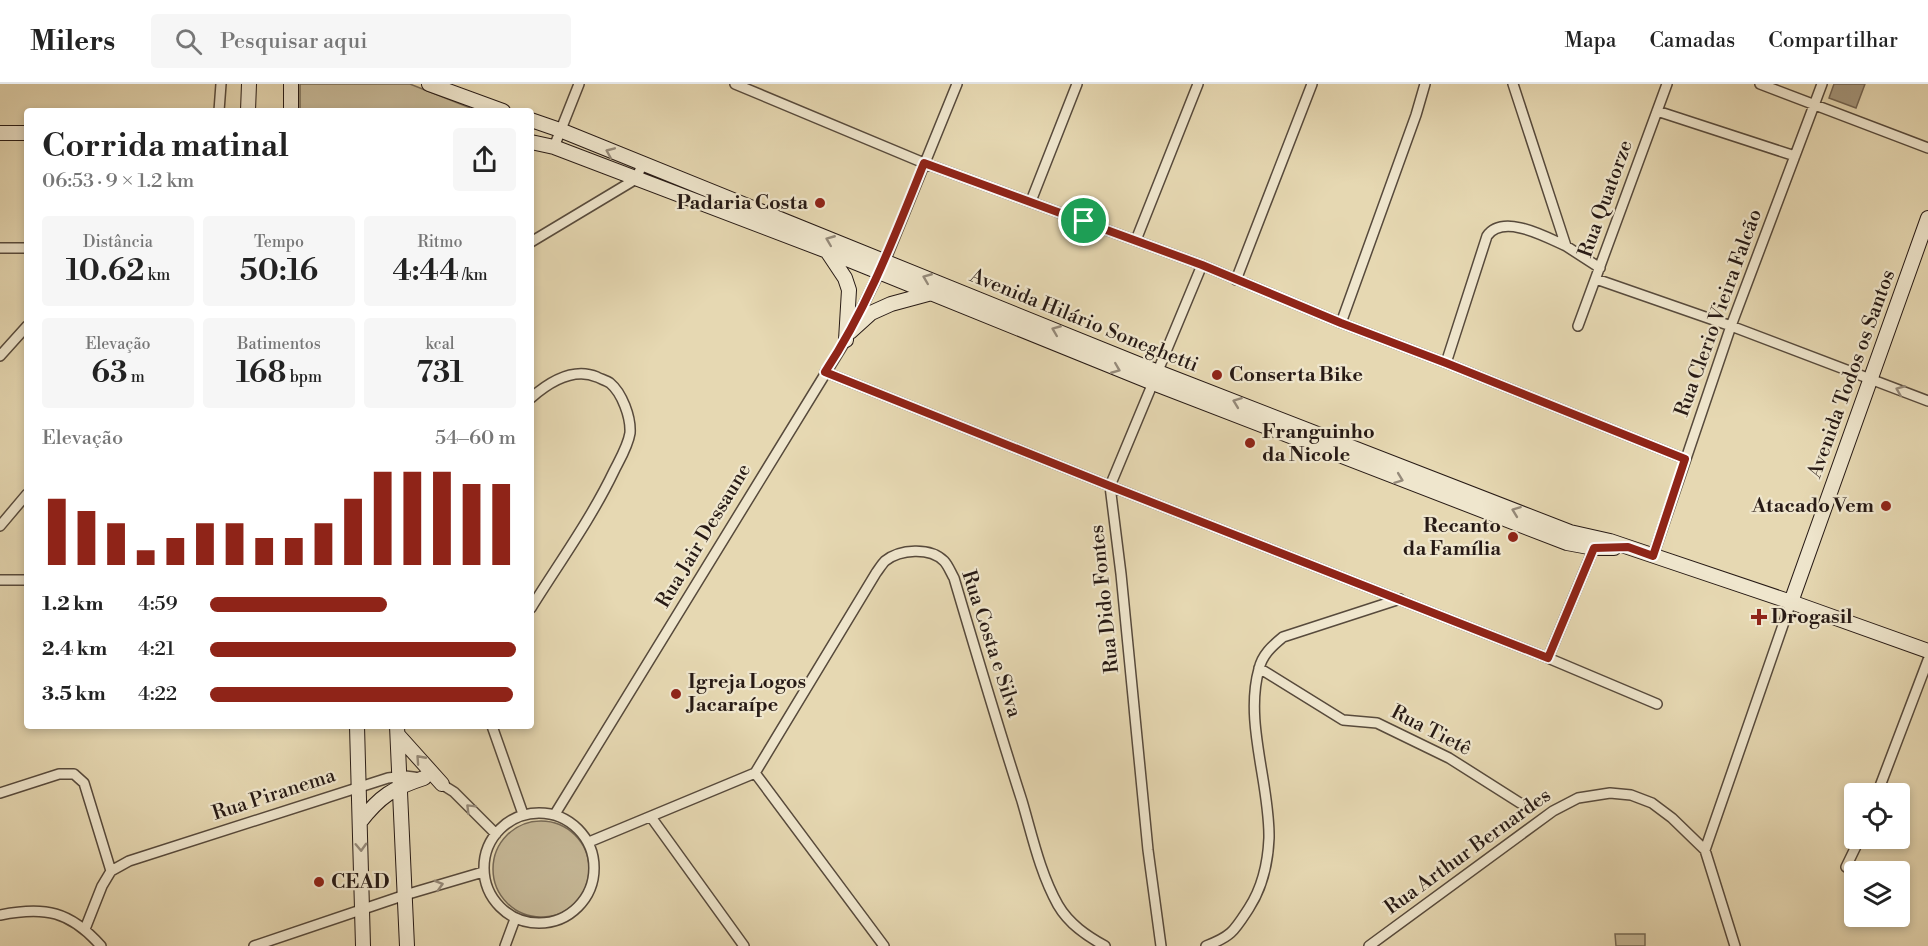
<!DOCTYPE html>
<html lang="pt">
<head>
<meta charset="utf-8">
<style>
	:root { --surface:#fff; --page:#f6f6f6; --text:#222; --muted:#767676; --line:#e0e0e0; --accent:#8f2418 }
	body { margin:0; font-family:"Libre Bodoni",serif; background:var(--page); color:var(--text); height:100vh; display:flex; flex-direction:column; font-size:22px; white-space:nowrap }
	* { box-sizing:border-box; margin:0 }
	p { font-size:20px; color:var(--muted) }
	.icon { flex:none; width:33px; height:33px; fill:none; stroke:currentColor; stroke-width:2; stroke-linecap:round; stroke-linejoin:round }
	.map { position:relative; flex:1; overflow:hidden }
	.panel { position:absolute; left:24px; top:24px; width:510px; height:621px; display:flex; flex-direction:column; background:var(--surface); border-radius:6px; box-shadow:0 3px 9px #0003 }
	.panel>* { flex:none }
	.controls { position:absolute; left:1844px; top:699px; display:grid; gap:12px }
	.controls a { display:grid; place-items:center; width:66px; height:66px; border-radius:6px; background:var(--surface); box-shadow:0 3px 9px #0003; font-size:30px }
	.pin { position:absolute; display:grid; place-items:center; width:51px; height:51px; color:#fff; margin:-26px; border:3px solid #fff; border-radius:50%; box-shadow:0 2px 6px #0007 }
	.round { display:grid; place-items:center; flex:none; width:63px; height:63px; border-radius:6px; background:var(--page) }
	.overview { display:flex; align-items:center; justify-content:space-between; height:102px; padding:0 18px }
	h1 { font-size:33px; font-weight:600; line-height:45px }
	.stats { display:grid; grid-template-columns:repeat(3,1fr); gap:9px; height:102px; padding:6px 18px }
	.stats div { display:grid; align-content:center; border-radius:6px; background:var(--page); text-align:center }
	.stats b { font-size:30px; font-weight:600 }
	.stats small { font-size:16px; font-weight:400 }
	.stats p { font-size:16px }
	.chart { height:168px; padding:12px 18px }
	.chart p { display:flex; justify-content:space-between }
	.chart svg { width:100%; height:108px; margin-top:6px; stroke:var(--accent); stroke-width:6 }
	ul { padding:0 18px; list-style:none; font-size:20px }
	li { display:grid; grid-template-columns:96px 72px 1fr; align-items:center; height:45px }
	li i { height:15px; border-radius:8px; background:var(--accent) }
	header { display:flex; align-items:center; gap:36px; box-sizing:border-box; height:84px; padding:0 30px; background:var(--surface); border-bottom:2px solid var(--line) }
	header strong { font-size:28px }
	nav { display:flex; gap:33px; margin-inline-start:auto; font-size:21px }
	.search { width:420px; height:54px; background:var(--page); display:flex; align-items:center; gap:15px; box-sizing:border-box; padding:0 21px; border-radius:6px; color:var(--muted); font-size:22px }
	.map>svg:first-child { display:block }
	.green { fill:#c6b897; stroke:#766956; stroke-width:1.5 }
	.water { fill:#a5977d; stroke:#736553; stroke-width:1.5 }
	.lines { fill:none; stroke-linecap:round; stroke-linejoin:round }
	.street-casing { stroke:#574a3c; stroke-width:12 }
	.secondary-casing { stroke:#271a15; stroke-width:16 }
	.street { stroke:#efe6cd; stroke-width:9 }
	.secondary { stroke:#efe6cd; stroke-width:14 }
	.oneway { stroke:#958a7a }
	.route-casing { stroke:#fff; stroke-width:12 }
	.route { stroke:#8f2418; stroke-width:8 }
	.poi-dot { fill:#8f2418; stroke:#efe6cd; stroke-width:2 }
	.labels { text-anchor:middle; dominant-baseline:central; stroke-width:4.5; stroke-linejoin:round; paint-order:stroke }
	.street-label { font-size:20px; fill:#271a15; stroke:#efe6cd }
	.poi-label { font-size:20px; font-weight:bold; fill:#271a15; stroke:#efe6cd; text-anchor:start }
</style>
</head>
<body>
<header>
<strong>Milers</strong>
<div class="search"><svg class="icon" aria-label="search" viewBox="0 0 24 24"><circle cx="10" cy="10" r="6"/><path d="M15 15l6 6"/></svg>Pesquisar aqui</div>
<nav><a>Mapa</a><a>Camadas</a><a>Compartilhar</a></nav>
</header>
<div class="map">
<svg width="1928" height="862" viewBox="0 0 1928 862">
	<rect width="100%" height="100%" fill="#e6d8b2"/>
	<filter id="stains"><feTurbulence type="fractalNoise" baseFrequency=".00333" numOctaves="4"/><feColorMatrix values="0 0 0 0 .2 0 0 0 0 .09 0 0 0 0 .02 0 0 0 .5 -.17"/></filter>
	<radialGradient id="worn" r=".72"><stop offset=".6" stop-color="#630" stop-opacity="0"/><stop offset="1" stop-color="#630" stop-opacity=".3"/></radialGradient>
	<path class="green" d="M 300,0 L 410,0 L 473,25 L 474,27 L 300,27 Z
		M493 785a48 48 0 1 1 96 0a48 48 0 1 1-96 0Z
		M 1615,850 L 1645,850 L 1645,862 L 1616,862 Z"/>
	<path class="water" d="M 1834,0 L 1865,0 L 1856,24 L 1829,14 Z"/>
	<g class="lines">
		<defs>
			<path id="street" d="M 735,0 L 924,79 L 1202,181 L 1341,239 L 1446,279 L 1685,375
				M 1513,0 L 1566,162 L 1600,184
				M 1760,0 L 1928,64
				M 219,27 L 221,0
				M 1657,27 L 1795,72
				M 554,63 L 579,0
				M 1031,117 L 1077,0
				M 1136,156 L 1198,0
				M 531,158 L 636,95 L 642,81
				M 0,164 L 27,164
				M 1596,195 L 1731,242 L 1928,317
				M 1236,196 L 1312,0
				M 1341,239 L 1416,31 L 1425,0
				M 1578,242 L 1667,0
				M 0,272 L 27,242
				M 1446,279 L 1487,152 C 1503,129 1546,153 1566,162
				M 825,288 L 1110,402 L 1548,574 L 1657,620
				M 531,314 C 548,299 573,283 597,293 C 601,295 607,297 610,299 C 622,309 631,333 630,349 C 628,362 620,375 614,387 C 591,435 559,479 531,524
				M 0,442 L 27,410
				M 1653,472 L 1731,242 L 1822,0
				M 0,496 L 27,496
				M 1548,574 L 1596,459
				M 1259,584 L 1343,636 L 1377,639 L 1449,674 L 1520,719
				M 492,642 L 523,730
				M 755,689 L 884,862
				M 438,698 L 454,708 L 496,750
				M 0,709 L 59,690 L 74,690 L 84,699 L 111,787
				M 1877,710 L 1928,576
				M484 784a55 55 0 1 1 110 0a55 55 0 1 1-110 0Z
				M 555,730 L 846,256 L 885,177 L 957,0
				M 651,733 L 744,862
				M 589,758 L 755,689 L 876,489 C 879,485 882,480 885,477 C 900,465 930,463 944,477 C 948,481 951,489 954,494 C 976,568 998,643 1022,717 C 1032,751 1040,789 1058,821 C 1069,840 1087,852 1105,862
				M 1705,766 L 1791,518
				M 1846,783 L 1860,754
				M 0,831 C 45,822 70,827 101,862
				M 85,845 L 102,802 L 111,787 L 129,777 L 388,694 L 405,692 L 421,694
				M 254,862 L 405,811 L 483,788
				M 505,862 L 515,835
				M 1161,862 L 1148,766 L 1121,490 L 1110,402 L 1202,181
				M 1206,862 C 1232,852 1234,847 1249,824 C 1262,804 1268,778 1269,754 C 1270,700 1244,638 1259,585 C 1262,571 1272,562 1283,553 L 1400,515
				M 1369,862 L 1553,727 L 1578,714 L 1610,709 L 1631,711 L 1652,719 L 1672,734 L 1705,766 L 1735,862"/>
			<path id="secondary" d="M 291,0 L 291,27
				M 429,0 L 503,27
				M 248,27 L 249,0
				M 531,36 L 560,46 L 1158,288 L 1570,448 L 1610,457 L 1791,518 L 1928,567
				M 0,49 L 27,49
				M 531,58 L 554,63 L 827,167 L 1153,299 L 1567,459 L 1594,464 L 1614,464
				M 827,167 L 845,194 L 849,206 L 846,256
				M 850,248 L 871,229 L 891,220 L 928,210
				M 1791,518 L 1928,134
				M 357,642 L 363,862
				M 397,642 L 407,862
				M 398,651 L 442,700
				M 360,738 C 380,712 393,704 424,694"/>
		</defs>
		<use href="#street" class="street-casing"/>
		<use href="#secondary" class="secondary-casing"/>
		<use href="#street" class="street"/>
		<use href="#secondary" class="secondary"/>
	</g>
	<defs><path id="oneway-chevron" d="M-2-3.5L2.5 0L-2 3.5" fill="none" stroke-width="1.6" stroke-linecap="round" stroke-linejoin="round" transform="scale(1.5)"/></defs>
	<g class="oneway">
		<use href="#oneway-chevron" transform="translate(610 68) rotate(-157)"/>
		<use href="#oneway-chevron" transform="translate(830 156) rotate(-158)"/>
		<use href="#oneway-chevron" transform="translate(927 194) rotate(-158)"/>
		<use href="#oneway-chevron" transform="translate(1056 246) rotate(-158)"/>
		<use href="#oneway-chevron" transform="translate(1116 285) rotate(22)"/>
		<use href="#oneway-chevron" transform="translate(1900 306) rotate(-158)"/>
		<use href="#oneway-chevron" transform="translate(1237 318) rotate(-159)"/>
		<use href="#oneway-chevron" transform="translate(1399 395) rotate(21)"/>
		<use href="#oneway-chevron" transform="translate(1516 427) rotate(-159)"/>
		<use href="#oneway-chevron" transform="translate(420 675) rotate(-132)"/>
		<use href="#oneway-chevron" transform="translate(470 724) rotate(-135)"/>
		<use href="#oneway-chevron" transform="translate(361 763) rotate(88)"/>
		<use href="#oneway-chevron" transform="translate(439 801) rotate(-16)"/>
	</g>
	<g class="lines">
		<defs>
			<path id="route" d="M 924,79 L 1202,181 L 1341,239 L 1446,279 L 1685,375 L 1653,472 L 1628,463 L 1594,464 L 1548,574 L 1110,402 L 825,288 C 868,223 895,151 924,79 Z"/>
		</defs>
		<use href="#route" class="route-casing"/>
		<use href="#route" class="route"/>
	</g>
	<g class="poi-dot">
		<circle cx="820" cy="119" r="6"/>
		<circle cx="1217" cy="291" r="6"/>
		<circle cx="1250" cy="359" r="6"/>
		<circle cx="1886" cy="422" r="6"/>
		<circle cx="1513" cy="453" r="6"/>
		<path d="M1756 524h6v6h6v6h-6v6h-6v-6h-6v-6h6z"/>
		<circle cx="676" cy="610" r="6"/>
		<circle cx="319" cy="798" r="6"/>
	</g>
	<g class="labels">
		<g class="street-label">
			<text transform="translate(1606 115) rotate(-70)">Rua Quatorze</text>
			<text transform="translate(1719 229) rotate(-70)">Rua Clerio Vieira Falcão</text>
			<text transform="translate(1084 237) rotate(22)">Avenida Hilário Soneghetti</text>
			<text transform="translate(1852 290) rotate(-70)">Avenida Todos os Santos</text>
			<text transform="translate(704 452) rotate(-59)">Rua Jair Dessaune</text>
			<text transform="translate(1105 515) rotate(-96)">Rua Dido Fontes</text>
			<text transform="translate(991 560) rotate(72)">Rua Costa e Silva</text>
			<text transform="translate(1431 647) rotate(27)">Rua Tietê</text>
			<text transform="translate(274 711) rotate(-18)">Rua Piranema</text>
			<text transform="translate(1468 768) rotate(-36)">Rua Arthur Bernardes</text>
		</g>
		<g class="poi-label">
			<text x="808" y="119" text-anchor="end">Padaria Costa</text>
			<text x="1229" y="291">Conserta Bike</text>
			<text x="1262" y="348">Franguinho<tspan x="1262" dy="23">da Nicole</tspan></text>
			<text x="1874" y="422" text-anchor="end">Atacado Vem</text>
			<text x="1501" y="442" text-anchor="end">Recanto<tspan x="1501" dy="23">da Família</tspan></text>
			<text x="1771" y="533">Drogasil</text>
			<text x="688" y="598">Igreja Logos<tspan x="688" dy="23">Jacaraípe</tspan></text>
			<text x="331" y="798">CEAD</text>
		</g>
	</g>
	<rect width="100%" height="100%" filter="url(#stains)"/>
	<rect width="100%" height="100%" fill="url(#worn)"/>
</svg>
<div class="controls">
<a><svg class="icon" aria-label="locate" viewBox="0 0 24 24"><circle cx="12" cy="12" r="6"/><path d="M12 2v4M12 18v4M2 12h4M18 12h4"/></svg></a>
<a><svg class="icon" aria-label="layers" viewBox="0 0 24 24"><path d="M12 4l9 5-9 5-9-5zM3 14l9 5 9-5"/></svg></a>
</div>
<div class="pin" style="left:1084px;top:137px;background:#1e9e55"><svg class="icon" aria-label="arrive" viewBox="0 0 24 24"><path d="M6 21V4h12l-3 4 3 4H6"/></svg></div>
<section class="panel">
<div class="overview"><div><h1>Corrida matinal</h1><p>06:53 · 9 × 1.2 km</p></div><a class="round"><svg class="icon" aria-label="share" viewBox="0 0 24 24"><path d="M12 15V3M7 8l5-5 5 5M5 13v7h14v-7"/></svg></a></div>
<div class="stats">
<div><p>Distância</p><b>10.62<small> km</small></b></div>
<div><p>Tempo</p><b>50:16</b></div>
<div><p>Ritmo</p><b>4:44<small> /km</small></b></div>
</div>
<div class="stats">
<div><p>Elevação</p><b>63<small> m</small></b></div>
<div><p>Batimentos</p><b>168<small> bpm</small></b></div>
<div><p>kcal</p><b>731</b></div>
</div>
<div class="chart"><p><span>Elevação</span>54–60 m</p>
<svg viewBox="0 0 160 44" preserveAspectRatio="none"><path d="M5 44V17M15 44V22M25 44V27M35 44V38M45 44V33M55 44V27M65 44V27M75 44V33M85 44V33M95 44V27M105 44V17M115 44V6M125 44V6M135 44V6M145 44V11M155 44V11"/></svg>
</div>
<ul>
<li><b>1.2 km</b>4:59<i style="width:58%"></i></li>
<li><b>2.4 km</b>4:21<i style="width:100%"></i></li>
<li><b>3.5 km</b>4:22<i style="width:99%"></i></li>
</ul>
</section>
</div>
</body>
</html>
